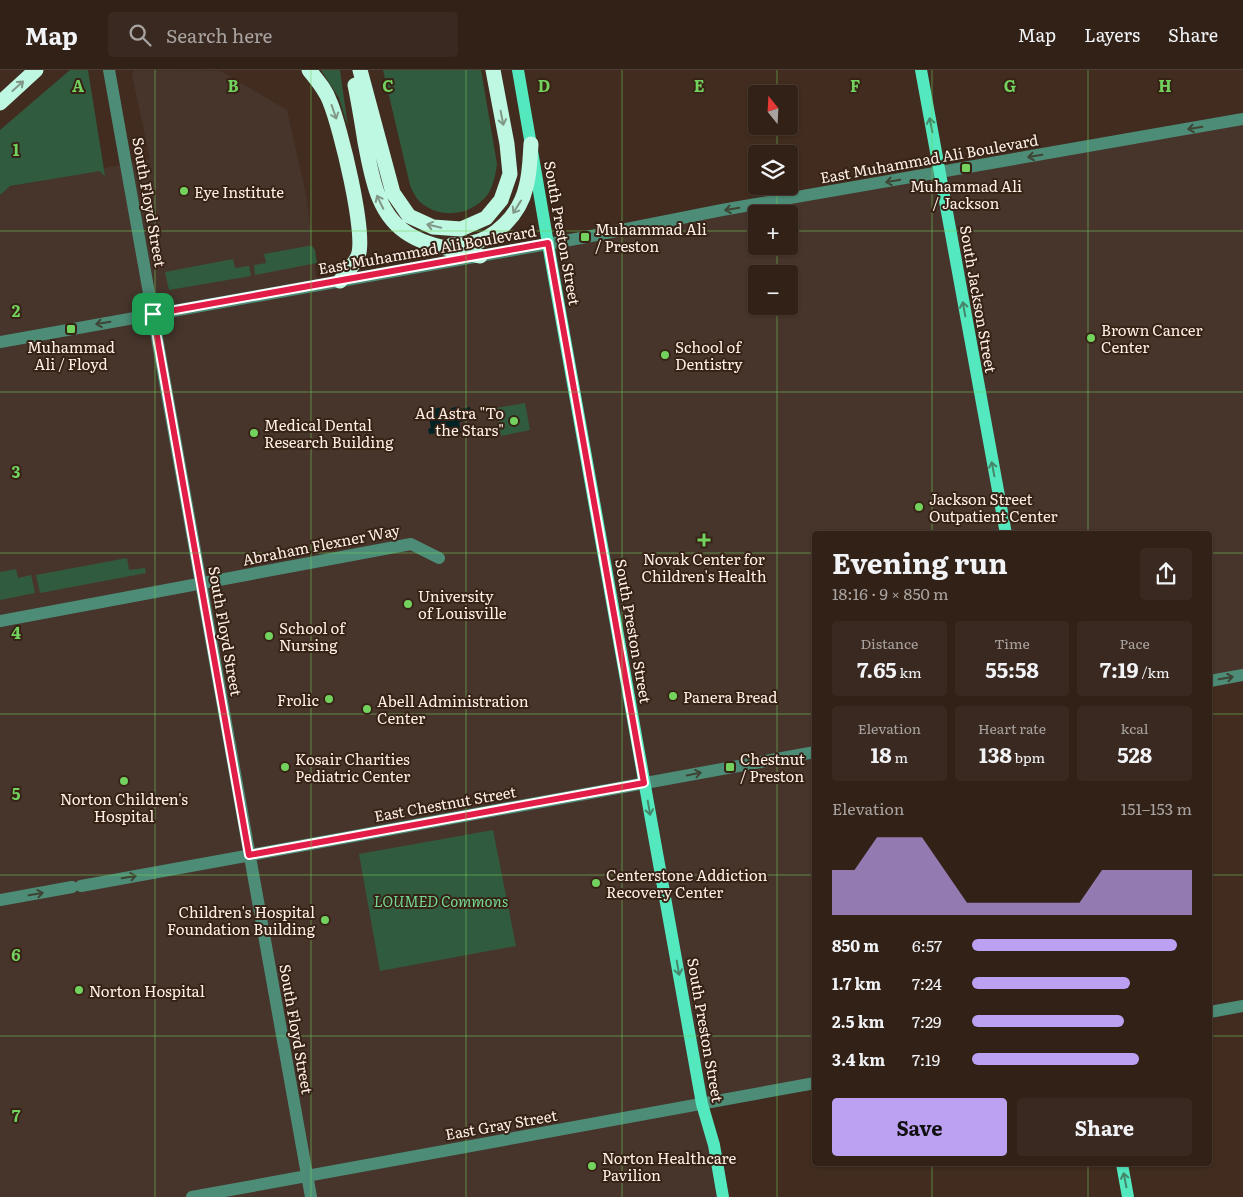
<!DOCTYPE html>
<html lang="en">
<head>
<meta charset="utf-8">
<style>
	:root { --surface:#322117; --page:#3a2920; --text:#f1f3f6; --muted:#a8a3a1; --line:#4d3e36; --accent:#bca0f2 }
	body { margin:0; font-family:Literata,serif; background:var(--page); color:var(--text); height:100vh; display:flex; flex-direction:column; font-size:19px; white-space:nowrap }
	* { box-sizing:border-box; margin:0 }
	p { font-size:16px; color:var(--muted) }
	.icon { flex:none; width:28px; height:28px; fill:none; stroke:currentColor; stroke-width:2; stroke-linecap:round; stroke-linejoin:round }
	.map { position:relative; flex:1; overflow:hidden }
	.side { position:absolute; left:812px; top:461px; width:400px; height:635px; display:flex; flex-direction:column; background:var(--surface); border-radius:5px; box-shadow:0 1px 4px #0004,0 0 0 1px var(--line) }
	.side>* { flex:none }
	.needle { width:32px; rotate:342deg }
	.tools { position:absolute; left:748px; top:15px; display:grid; gap:10px }
	.tools a { display:grid; place-items:center; width:50px; height:50px; border-radius:5px; background:var(--surface); box-shadow:0 1px 4px #0004,0 0 0 1px var(--line); font-size:25px }
	.pin { position:absolute; display:grid; place-items:center; width:42px; height:42px; color:#fff; margin:-21px; border-radius:10px; box-shadow:0 2px 8px #0006 }
	.round { display:grid; place-items:center; flex:none; width:52px; height:52px; border-radius:5px; background:var(--page) }
	.overview { display:flex; align-items:center; justify-content:space-between; height:85px; padding:0 20px }
	h1 { font-size:28px; font-weight:700; line-height:38px }
	.stats { display:grid; grid-template-columns:repeat(3,1fr); gap:8px; height:85px; padding:5px 20px }
	.stats div { display:grid; align-content:center; border-radius:5px; background:var(--page); text-align:center }
	.stats b { font-size:21px; font-weight:700 }
	.stats small { font-size:14px; font-weight:400 }
	.stats p { font-size:14px }
	.chart { height:140px; padding:10px 20px }
	.chart p { display:flex; justify-content:space-between }
	.chart svg { width:100%; height:90px; margin-top:5px; fill:var(--accent); opacity:.7 }
	.cta { display:flex; gap:10px; margin-top:auto; padding:10px 20px }
	.cta a { flex:1; height:58px; border-radius:5px; background:var(--accent); color:#111; font-size:20px; font-weight:700; line-height:58px; text-align:center }
	.cta a+a { background:var(--page); color:var(--text) }
	ul { padding:0 20px; list-style:none; font-size:16px }
	li { display:grid; grid-template-columns:80px 60px 1fr; align-items:center; height:38px }
	li i { height:12px; border-radius:6px; background:var(--accent) }
	header { display:flex; align-items:center; gap:30px; box-sizing:border-box; height:70px; padding:0 25px; background:var(--surface); border-bottom:1px solid var(--line) }
	header strong { font-size:24px }
	nav { display:flex; gap:28px; margin-inline-start:auto; font-size:18px }
	.search { width:350px; height:45px; background:var(--page); display:flex; align-items:center; gap:12px; box-sizing:border-box; padding:0 18px; border-radius:5px; color:var(--muted); font-size:19px }
	.map>svg:first-child { display:block }
	.education { fill:#47352c; fill-rule:evenodd }
	.green { fill:#315b3e }
	.water { fill:#002326 }
	.lines { fill:none; stroke-linecap:round; stroke-linejoin:round }
	.minor { stroke:#4d8d78; stroke-width:12 }
	.major { stroke:#53e8be; stroke-width:12 }
	.highway { stroke:#bef8e3; stroke-width:15 }
	.oneway { stroke:#819887 }
	.oneway2 { stroke:#45866a }
	.oneway3 { stroke:#3e4333 }
	.route-casing { stroke:#fff; stroke-width:10 }
	.route { stroke:#e11d48; stroke-width:6 }
	.grid { fill:none; stroke:#73d25d; stroke-width:1; stroke-opacity:0.55 }
	.poi-dot { fill:#73d25d; stroke:#372316; stroke-width:2 }
	.labels { text-anchor:middle; dominant-baseline:central; stroke-width:4; stroke-linejoin:round; paint-order:stroke }
	.street-label { font-size:15px; fill:#fff0e7; stroke:#372316 }
	.poi-label { font-size:15px; fill:#fff0e7; stroke:#372316; text-anchor:start }
	.park-label { font-size:15px; font-style:italic; fill:#73d793; stroke:#372316 }
	.grid-label { font-size:16px; text-anchor:middle; font-weight:bold; fill:#73d25d; stroke:#372316; stroke-width:4; stroke-linejoin:round; paint-order:stroke }
</style>
</head>
<body>
<header>
<strong>Map</strong>
<div class="search"><svg class="icon" aria-label="search" viewBox="0 0 24 24"><circle cx="10" cy="10" r="6"/><path d="M15 15l6 6"/></svg>Search here</div>
<nav><a>Map</a><a>Layers</a><a>Share</a></nav>
</header>
<div class="map">
<svg width="1243" height="1127" viewBox="0 0 1243 1127">
	<rect width="100%" height="100%" fill="#422c1f"/>
	<path class="education" d="M 135,0 L 221,1 L 287,40 L 307,129 L 317,214 L 1243,49 L 1243,605 L 1210,611 L 1210,464 L 815,464 L 815,1007 L 702,1034 L 723,1127 L 0,1127 L 0,122 L 4,118 L 150,89 L 132,5 ZM 756,144 L 789,144 L 789,176 L 756,176 ZM 756,204 L 789,204 L 789,236 L 756,236 Z"/>
	<path class="green" d="M 70,0 L 88,0 L 105,106 L 99,101 L 94,102 L 10,116 L 0,125 L 0,60 Z
		M 321,0 L 340,0 L 348,57 L 339,28 Z
		M 383,0 L 481,0 L 497,94 C 496,103 493,116 488,124 C 472,146 439,150 419,131 C 415,127 412,120 410,115 Z
		M 308,176 L 312,176 L 315,180 L 317,193 L 255,205 L 254,195 L 266,193 L 264,184 Z
		M 233,189 L 235,198 L 249,196 L 251,206 L 169,220 L 165,202 Z
		M 525,333 L 530,360 L 501,366 L 496,338 Z
		M 127,488 L 129,500 L 145,498 L 146,503 L 40,523 L 36,505 Z
		M 16,499 L 18,508 L 31,505 L 35,523 L 0,530 L 0,502 Z
		M 493,760 L 516,876 L 380,901 L 359,784 Z"/>
	<path class="water" d="M 442,337 L 444,343 L 451,342 L 451,338 L 456,337 L 456,340 L 470,337 L 472,349 L 459,352 L 461,363 L 454,364 L 453,357 L 446,358 L 446,362 L 429,364 L 428,359 L 431,358 L 429,347 L 435,346 L 434,339 Z"/>
	<g class="lines">
		<path class="minor" d="M 109,0 L 311,1127
			M 0,272 L 581,168 L 722,140 L 1243,49
			M 0,551 L 411,474 L 439,488
			M 1210,611 L 1243,605
			M 81,816 L 815,682
			M 0,830 L 72,817
			M 1210,942 L 1243,936
			M 192,1127 L 815,1013"/>
		<path class="major" d="M 518,0 L 551,191 L 702,1034 L 714,1075 L 723,1127
			M 921,0 L 1006,464
			M 1122,1094 L 1128,1127"/>
		<path class="highway" d="M 309,0 C 317,10 326,20 330,32 C 340,56 367,165 358,186 C 354,195 346,203 340,211
			M 360,0 L 393,123 L 409,146 L 433,157 L 461,159 L 486,148 L 501,130 L 510,104 L 507,74 L 493,0
			M 355,15 C 359,34 362,53 365,72 C 372,107 377,146 410,165 C 430,177 457,180 480,186
			M 0,33 L 36,0
			M 452,175 C 457,175 463,175 468,174 C 495,170 520,144 526,117 C 530,103 530,88 531,74"/>
	</g>
	<defs><path id="oneway-shaft" d="M-6 0H5M1.5-3L5.5 0L1.5 3" fill="none" stroke-width="1.6" stroke-linecap="round" stroke-linejoin="round" transform="scale(1.25)"/></defs>
	<g class="oneway">
		<use href="#oneway-shaft" transform="translate(18 16) rotate(-42)"/>
		<use href="#oneway-shaft" transform="translate(334 42) rotate(71)"/>
		<use href="#oneway-shaft" transform="translate(502 48) rotate(79)"/>
		<use href="#oneway-shaft" transform="translate(380 132) rotate(-116)"/>
		<use href="#oneway-shaft" transform="translate(517 137) rotate(122)"/>
		<use href="#oneway-shaft" transform="translate(434 156) rotate(-167)"/>
	</g>
	<g class="oneway2">
		<use href="#oneway-shaft" transform="translate(931 55) rotate(-101)"/>
		<use href="#oneway-shaft" transform="translate(964 239) rotate(-100)"/>
		<use href="#oneway-shaft" transform="translate(993 399) rotate(-101)"/>
		<use href="#oneway-shaft" transform="translate(649 738) rotate(80)"/>
		<use href="#oneway-shaft" transform="translate(678 898) rotate(80)"/>
		<use href="#oneway-shaft" transform="translate(1125 1110) rotate(-101)"/>
	</g>
	<g class="oneway3">
		<use href="#oneway-shaft" transform="translate(1195 58) rotate(170)"/>
		<use href="#oneway-shaft" transform="translate(1035 86) rotate(170)"/>
		<use href="#oneway-shaft" transform="translate(893 111) rotate(170)"/>
		<use href="#oneway-shaft" transform="translate(732 139) rotate(170)"/>
		<use href="#oneway-shaft" transform="translate(103 253) rotate(170)"/>
		<use href="#oneway-shaft" transform="translate(1226 608) rotate(-10)"/>
		<use href="#oneway-shaft" transform="translate(694 704) rotate(-11)"/>
		<use href="#oneway-shaft" transform="translate(129 807) rotate(-10)"/>
		<use href="#oneway-shaft" transform="translate(36 824) rotate(-10)"/>
	</g>
	<g class="lines">
		<defs>
			<path id="route" d="M 548,173 L 644,713 L 249,785 L 153,244 Z"/>
		</defs>
		<use href="#route" class="route-casing"/>
		<use href="#route" class="route"/>
	</g>
	<path class="grid" d="M 155,0 L 155,1127M 311,0 L 311,1127M 466,0 L 466,1127M 622,0 L 622,1127M 777,0 L 777,24M 932,0 L 932,464M 1088,0 L 1088,464M 777,56 L 777,84M 777,116 L 777,144M 0,161 L 756,161M 789,161 L 1243,161M 777,176 L 777,204M 777,236 L 777,1127M 0,322 L 1243,322M 0,483 L 815,483M 1210,483 L 1243,483M 0,644 L 815,644M 1210,644 L 1243,644M 0,805 L 815,805M 1210,805 L 1243,805M 0,966 L 815,966M 1210,966 L 1243,966M 932,1094 L 932,1127M 1088,1094 L 1088,1127"/>
	<g class="poi-dot">
		<rect x="961" y="93" width="10" height="10" rx="2.5"/>
		<circle cx="184" cy="121" r="5"/>
		<rect x="580" y="162" width="10" height="10" rx="2.5"/>
		<rect x="66" y="254" width="10" height="10" rx="2.5"/>
		<circle cx="1091" cy="268" r="5"/>
		<circle cx="665" cy="285" r="5"/>
		<circle cx="514" cy="351" r="5"/>
		<circle cx="254" cy="363" r="5"/>
		<circle cx="919" cy="437" r="5"/>
		<path d="M701.5 462.5h5v5h5v5h-5v5h-5v-5h-5v-5h5z"/>
		<circle cx="408" cy="534" r="5"/>
		<circle cx="269" cy="566" r="5"/>
		<circle cx="673" cy="626" r="5"/>
		<circle cx="329" cy="629" r="5"/>
		<circle cx="367" cy="639" r="5"/>
		<circle cx="285" cy="697" r="5"/>
		<rect x="725" y="692" width="10" height="10" rx="2.5"/>
		<circle cx="124" cy="711" r="5"/>
		<circle cx="596" cy="813" r="5"/>
		<circle cx="325" cy="850" r="5"/>
		<circle cx="79" cy="920" r="5"/>
		<circle cx="592" cy="1096" r="5"/>
	</g>
	<g class="labels">
		<g class="street-label">
			<text transform="translate(929 88) rotate(-10)">East Muhammad Ali Boulevard</text>
			<text transform="translate(150 132) rotate(80)">South Floyd Street</text>
			<text transform="translate(563 163) rotate(80)">South Preston Street</text>
			<text transform="translate(427 179) rotate(-10)">East Muhammad Ali Boulevard</text>
			<text transform="translate(979 229) rotate(80)">South Jackson Street</text>
			<text transform="translate(321 474) rotate(-11)">Abraham Flexner Way</text>
			<text transform="translate(226 561) rotate(80)">South Floyd Street</text>
			<text transform="translate(634 561) rotate(80)">South Preston Street</text>
			<text transform="translate(445 733) rotate(-10)">East Chestnut Street</text>
			<text transform="translate(297 959) rotate(80)">South Floyd Street</text>
			<text transform="translate(706 960) rotate(80)">South Preston Street</text>
			<text transform="translate(501 1054) rotate(-10)">East Gray Street</text>
		</g>
		<g class="poi-label">
			<text x="966" y="115" text-anchor="middle">Muhammad Ali<tspan x="966" dy="17">/ Jackson</tspan></text>
			<text x="194" y="121">Eye Institute</text>
			<text x="595" y="158">Muhammad Ali<tspan x="595" dy="17">/ Preston</tspan></text>
			<text x="1101" y="259">Brown Cancer<tspan x="1101" dy="17">Center</tspan></text>
			<text x="71" y="276" text-anchor="middle">Muhammad<tspan x="71" dy="17">Ali / Floyd</tspan></text>
			<text x="675" y="276">School of<tspan x="675" dy="17">Dentistry</tspan></text>
			<text x="504" y="342" text-anchor="end">Ad Astra "To<tspan x="504" dy="17">the Stars"</tspan></text>
			<text x="264" y="354">Medical Dental<tspan x="264" dy="17">Research Building</tspan></text>
			<text x="929" y="428">Jackson Street<tspan x="929" dy="17">Outpatient Center</tspan></text>
			<text x="704" y="488" text-anchor="middle">Novak Center for<tspan x="704" dy="17">Children's Health</tspan></text>
			<text x="418" y="525">University<tspan x="418" dy="17">of Louisville</tspan></text>
			<text x="279" y="557">School of<tspan x="279" dy="17">Nursing</tspan></text>
			<text x="683" y="626">Panera Bread</text>
			<text x="319" y="629" text-anchor="end">Frolic</text>
			<text x="377" y="630">Abell Administration<tspan x="377" dy="17">Center</tspan></text>
			<text x="295" y="688">Kosair Charities<tspan x="295" dy="17">Pediatric Center</tspan></text>
			<text x="740" y="688">Chestnut<tspan x="740" dy="17">/ Preston</tspan></text>
			<text x="124" y="728" text-anchor="middle">Norton Children's<tspan x="124" dy="17">Hospital</tspan></text>
			<text x="606" y="804">Centerstone Addiction<tspan x="606" dy="17">Recovery Center</tspan></text>
			<text x="315" y="841" text-anchor="end">Children's Hospital<tspan x="315" dy="17">Foundation Building</tspan></text>
			<text x="89" y="920">Norton Hospital</text>
			<text x="602" y="1087">Norton Healthcare<tspan x="602" dy="17">Pavilion</tspan></text>
		</g>
		<g class="park-label">
			<text x="441" y="830">LOUMED Commons</text>
		</g>
	</g>
	<g class="grid-label">
		<text x="78" y="22">A</text>
		<text x="233" y="22">B</text>
		<text x="388" y="22">C</text>
		<text x="544" y="22">D</text>
		<text x="699" y="22">E</text>
		<text x="855" y="22">F</text>
		<text x="1010" y="22">G</text>
		<text x="1165" y="22">H</text>
		<text x="16" y="86">1</text>
		<text x="16" y="247">2</text>
		<text x="16" y="408">3</text>
		<text x="16" y="569">4</text>
		<text x="16" y="730">5</text>
		<text x="16" y="891">6</text>
		<text x="16" y="1052">7</text>
	</g>
</svg>
<div class="tools">
<a><svg class="needle" viewBox="-14 -14 28 28"><path d="M0-13l5 13h-10z" fill="#e53935"/><path d="M0 13l5-13h-10z" fill="#a8a3a1"/></svg></a>
<a><svg class="icon" aria-label="layers" viewBox="0 0 24 24"><path d="M12 4l9 5-9 5-9-5zM3 14l9 5 9-5"/></svg></a>
<a>+</a>
<a>−</a>
</div>
<div class="pin" style="left:153px;top:244px;background:#1e9e55"><svg class="icon" aria-label="arrive" viewBox="0 0 24 24"><path d="M6 21V4h12l-3 4 3 4H6"/></svg></div>
<section class="side">
<div class="overview"><div><h1>Evening run</h1><p>18:16 · 9 × 850 m</p></div><a class="round"><svg class="icon" aria-label="share" viewBox="0 0 24 24"><path d="M12 15V3M7 8l5-5 5 5M5 13v7h14v-7"/></svg></a></div>
<div class="stats">
<div><p>Distance</p><b>7.65<small> km</small></b></div>
<div><p>Time</p><b>55:58</b></div>
<div><p>Pace</p><b>7:19<small> /km</small></b></div>
</div>
<div class="stats">
<div><p>Elevation</p><b>18<small> m</small></b></div>
<div><p>Heart rate</p><b>138<small> bpm</small></b></div>
<div><p>kcal</p><b>528</b></div>
</div>
<div class="chart"><p><span>Elevation</span>151–153 m</p>
<svg viewBox="0 0 160 44" preserveAspectRatio="none"><path d="M0 44V22L10 22L20 6L30 6L40 6L50 22L60 38L70 38L80 38L90 38L100 38L110 38L120 22L130 22L140 22L150 22L160 22V44z"/></svg>
</div>
<ul>
<li><b>850 m</b>6:57<i style="width:93%"></i></li>
<li><b>1.7 km</b>7:24<i style="width:72%"></i></li>
<li><b>2.5 km</b>7:29<i style="width:69%"></i></li>
<li><b>3.4 km</b>7:19<i style="width:76%"></i></li>
</ul>
<div class="cta"><a>Save</a><a>Share</a></div>
</section>
</div>
</body>
</html>
